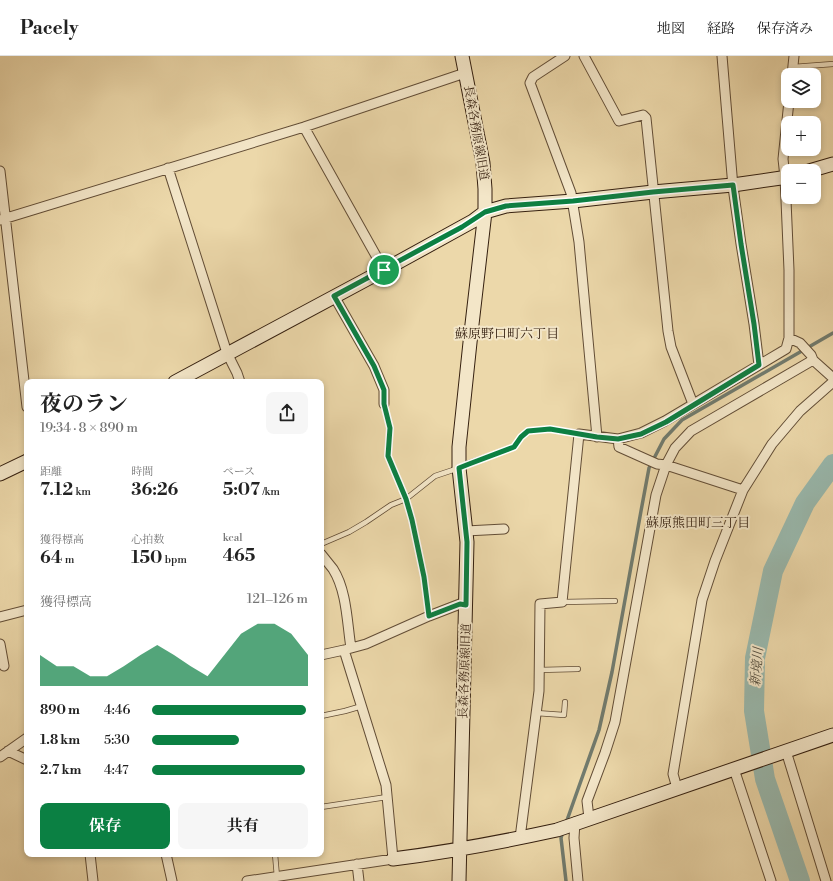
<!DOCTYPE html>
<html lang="ja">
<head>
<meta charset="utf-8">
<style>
	:root { --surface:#fff; --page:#f6f6f6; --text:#222; --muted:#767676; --line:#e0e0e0; --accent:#0b8043 }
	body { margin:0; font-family:"Libre Bodoni","Noto Serif JP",serif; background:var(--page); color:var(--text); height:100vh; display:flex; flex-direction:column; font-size:15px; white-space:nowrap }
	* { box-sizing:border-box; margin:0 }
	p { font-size:13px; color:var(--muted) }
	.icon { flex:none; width:22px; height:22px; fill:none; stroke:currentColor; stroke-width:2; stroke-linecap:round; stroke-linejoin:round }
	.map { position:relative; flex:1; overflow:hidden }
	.details { position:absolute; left:24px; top:323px; width:300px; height:478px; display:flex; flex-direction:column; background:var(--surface); border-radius:8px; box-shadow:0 2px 6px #0003 }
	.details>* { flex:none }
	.controls { position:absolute; left:781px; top:12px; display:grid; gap:8px }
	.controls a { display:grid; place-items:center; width:40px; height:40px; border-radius:8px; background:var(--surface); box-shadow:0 2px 6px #0003; font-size:20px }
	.pin { position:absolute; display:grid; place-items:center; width:34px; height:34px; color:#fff; margin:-17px; border:2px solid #fff; border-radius:50%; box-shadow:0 1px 4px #0007 }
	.round { display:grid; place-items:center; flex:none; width:42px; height:42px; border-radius:8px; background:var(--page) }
	.headline { display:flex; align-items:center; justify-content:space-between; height:68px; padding:0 16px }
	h1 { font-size:22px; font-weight:700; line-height:30px }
	.figures { display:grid; grid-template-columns:repeat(3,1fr); gap:6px; height:68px; padding:4px 16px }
	.figures div { display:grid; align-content:center }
	.figures b { font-size:17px; font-weight:700 }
	.figures small { font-size:11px; font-weight:400 }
	.figures p { font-size:11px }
	.chart { height:112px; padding:8px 16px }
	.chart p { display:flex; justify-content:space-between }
	.chart svg { width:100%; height:72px; margin-top:4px; fill:var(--accent); opacity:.7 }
	.cta { display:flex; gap:8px; margin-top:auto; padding:8px 16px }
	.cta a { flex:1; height:46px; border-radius:8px; background:var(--accent); color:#fff; font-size:16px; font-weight:700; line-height:46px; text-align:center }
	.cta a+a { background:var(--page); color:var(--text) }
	ul { padding:0 16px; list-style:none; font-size:13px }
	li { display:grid; grid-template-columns:64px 48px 1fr; align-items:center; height:30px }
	li i { height:10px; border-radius:5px; background:var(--accent) }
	header { display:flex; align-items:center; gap:24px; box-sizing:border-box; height:56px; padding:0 20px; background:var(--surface); border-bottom:1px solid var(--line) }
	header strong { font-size:19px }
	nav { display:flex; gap:22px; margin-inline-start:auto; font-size:14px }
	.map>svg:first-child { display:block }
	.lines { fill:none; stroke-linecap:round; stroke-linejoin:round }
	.stream { stroke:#717b6e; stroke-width:3.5 }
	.river { stroke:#99b9ae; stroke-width:20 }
	.lane-casing { stroke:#624d36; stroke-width:6 }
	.street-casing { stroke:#624d36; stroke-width:11 }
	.secondary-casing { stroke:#341f0f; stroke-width:15 }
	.lane { stroke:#f3e6c8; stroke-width:4.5 }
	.street { stroke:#f3e6c8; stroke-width:9 }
	.secondary { stroke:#f3e6c8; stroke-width:13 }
	.route-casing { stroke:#fff; stroke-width:8 }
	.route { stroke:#0b8043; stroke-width:5 }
	.labels { text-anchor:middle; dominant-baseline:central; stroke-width:4; stroke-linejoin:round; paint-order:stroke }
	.street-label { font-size:12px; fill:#341f0f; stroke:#f3e6c8 }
	.neighbourhood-label { font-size:13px; fill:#341f0f; stroke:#f3e6c8 }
	.water-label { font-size:13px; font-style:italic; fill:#524d3f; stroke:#f3e6c8 }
</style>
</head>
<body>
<header>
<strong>Pacely</strong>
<nav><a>地図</a><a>経路</a><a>保存済み</a></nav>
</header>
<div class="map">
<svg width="833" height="825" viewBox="0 0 833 825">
	<rect width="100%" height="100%" fill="#ecd8aa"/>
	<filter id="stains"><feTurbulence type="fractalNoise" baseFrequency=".005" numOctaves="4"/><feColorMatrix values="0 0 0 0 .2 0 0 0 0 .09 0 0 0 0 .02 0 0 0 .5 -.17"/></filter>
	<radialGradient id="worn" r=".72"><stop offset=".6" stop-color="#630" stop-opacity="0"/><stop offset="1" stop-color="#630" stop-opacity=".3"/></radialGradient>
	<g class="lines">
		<path class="stream" d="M 566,767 L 599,674 L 612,616 L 641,455 L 649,412 L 664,383 L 682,364 L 833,277
			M 563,775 L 561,782 L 566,825"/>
		<path class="river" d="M 800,825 L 765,723 L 754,655 L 755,602 L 773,515 L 805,447 L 833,408"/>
		<defs>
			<path id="lane" d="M 793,11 L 833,8
				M 384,348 L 390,372 L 388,400 L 406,443 L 412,464 L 424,521 L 429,560
				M 321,488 L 349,476 L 366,466 L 391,449 L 406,443 L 435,420 L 459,412 L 469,407 L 514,391 L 521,381 L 528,375 L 550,373 L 579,378
				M 562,546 L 615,545
				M 539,614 L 578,613
				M 536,657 L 564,659 L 565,646
				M 321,660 L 345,655 L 362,650
				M 321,751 L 387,741
				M 275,798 L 277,821"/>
			<path id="street" d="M 565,0 L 533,21 L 530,27 L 571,137 L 579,186 L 597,381
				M 584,0 L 619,65 L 643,59 L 646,62 L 668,275 L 671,291 L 693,348
				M 722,0 L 733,131 L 741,188 L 754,268 L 759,309
				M 792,19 L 794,0
				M 304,71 L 384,214
				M 168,112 L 227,297 L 237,317 L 240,326
				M 0,115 L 27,351
				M 0,164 L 304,71 L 465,17
				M 334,240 L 374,310 L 384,334 L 384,348
				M 789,282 L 800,287 L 811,299 L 813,304 L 833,322
				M 618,383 L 619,391 L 657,408 L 666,409 L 743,434
				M 466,475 L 504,473
				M 321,498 C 325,503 329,508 333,513 C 347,535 347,567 351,592
				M 0,561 L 27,554
				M 0,588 L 4,610
				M 321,599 L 344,594 L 366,588 L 429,560 L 460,548 L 466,549
				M 8,695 L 27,704
				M 786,695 L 826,825
				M 0,701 L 27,682
				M 734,713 L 771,825
				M 677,732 L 673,718 L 702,544 L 715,505 L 743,434 L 772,388 L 800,355 L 833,326
				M 589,762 L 587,745 L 605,697 L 615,666 L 656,439 L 666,409 L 675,392 L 691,375 L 813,304
				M 575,766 L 574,782 L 578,825
				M 520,782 L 539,635 L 540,548 L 562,546 L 579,378 L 618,383 L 641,377 L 665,365 L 786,293 L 789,282 L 789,214 L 785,121 L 783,103 L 789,45
				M 90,798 L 93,825
				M 166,798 L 172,825
				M 357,808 L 359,825
				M 247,825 L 393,803 L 386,729 L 344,594"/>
			<path id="secondary" d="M 809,115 L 833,108
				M 175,326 L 384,214 L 473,165 L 485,156 L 506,150 L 573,145 L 653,136 L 733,129 L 788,121
				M 0,418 L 27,405
				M 393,803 C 448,796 502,786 557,774 L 833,679
				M 459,825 L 467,486 L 459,412 L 459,391 L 471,277 L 485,156 L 485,133 L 483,107 L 462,0"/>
		</defs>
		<use href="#lane" class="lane-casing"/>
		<use href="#street" class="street-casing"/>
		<use href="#secondary" class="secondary-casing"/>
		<use href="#lane" class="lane"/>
		<use href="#street" class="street"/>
		<use href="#secondary" class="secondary"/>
	</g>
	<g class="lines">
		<defs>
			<path id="route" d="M 733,129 L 741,188 L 754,268 L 759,309 L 666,366 L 641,378 L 618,383 L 597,381 L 550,373 L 528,375 L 521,381 L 514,391 L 469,408 L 459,412 L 467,486 L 466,549 L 460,548 L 429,560 L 424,521 L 412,464 L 406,443 L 388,400 L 390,372 L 384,348 L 384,334 L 374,310 L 334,240 L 462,171 L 485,156 L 506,150 L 573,145 L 653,136 Z"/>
		</defs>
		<use href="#route" class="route-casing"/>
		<use href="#route" class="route"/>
	</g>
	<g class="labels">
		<g class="street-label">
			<text transform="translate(476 77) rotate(80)">長森各務原線旧道</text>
			<text transform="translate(465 615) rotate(-88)">長森各務原線旧道</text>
		</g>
		<g class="neighbourhood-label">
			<text x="507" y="278">蘇原野口町六丁目</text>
			<text x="698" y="467">蘇原熊田町三丁目</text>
		</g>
		<g class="water-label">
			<text transform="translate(757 611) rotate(-85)">新境川</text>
		</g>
	</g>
	<rect width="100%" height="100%" filter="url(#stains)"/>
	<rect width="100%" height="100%" fill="url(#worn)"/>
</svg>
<div class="controls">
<a><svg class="icon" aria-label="layers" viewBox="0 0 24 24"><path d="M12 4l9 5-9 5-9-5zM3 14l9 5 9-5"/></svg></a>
<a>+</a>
<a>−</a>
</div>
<div class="pin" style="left:384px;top:214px;background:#1e9e55"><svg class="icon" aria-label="arrive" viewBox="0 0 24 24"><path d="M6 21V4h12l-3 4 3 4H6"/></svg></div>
<section class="details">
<div class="headline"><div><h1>夜のラン</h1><p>19:34 · 8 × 890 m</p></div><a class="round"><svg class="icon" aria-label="share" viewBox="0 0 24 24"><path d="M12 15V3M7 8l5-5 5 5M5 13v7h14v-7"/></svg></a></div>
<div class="figures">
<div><p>距離</p><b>7.12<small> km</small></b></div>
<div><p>時間</p><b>36:26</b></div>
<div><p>ペース</p><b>5:07<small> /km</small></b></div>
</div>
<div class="figures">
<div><p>獲得標高</p><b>64<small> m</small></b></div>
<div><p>心拍数</p><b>150<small> bpm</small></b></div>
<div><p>kcal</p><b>465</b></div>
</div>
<div class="chart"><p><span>獲得標高</span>121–126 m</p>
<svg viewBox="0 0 160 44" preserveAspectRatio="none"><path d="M0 44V25L10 32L20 32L30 38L40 38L50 32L60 25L70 19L80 25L90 32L100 38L110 25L120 12L130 6L140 6L150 12L160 25V44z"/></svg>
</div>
<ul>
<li><b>890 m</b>4:46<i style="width:99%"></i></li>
<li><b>1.8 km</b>5:30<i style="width:56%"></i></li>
<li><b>2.7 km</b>4:47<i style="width:98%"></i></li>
</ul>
<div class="cta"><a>保存</a><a>共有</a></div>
</section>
</div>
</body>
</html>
